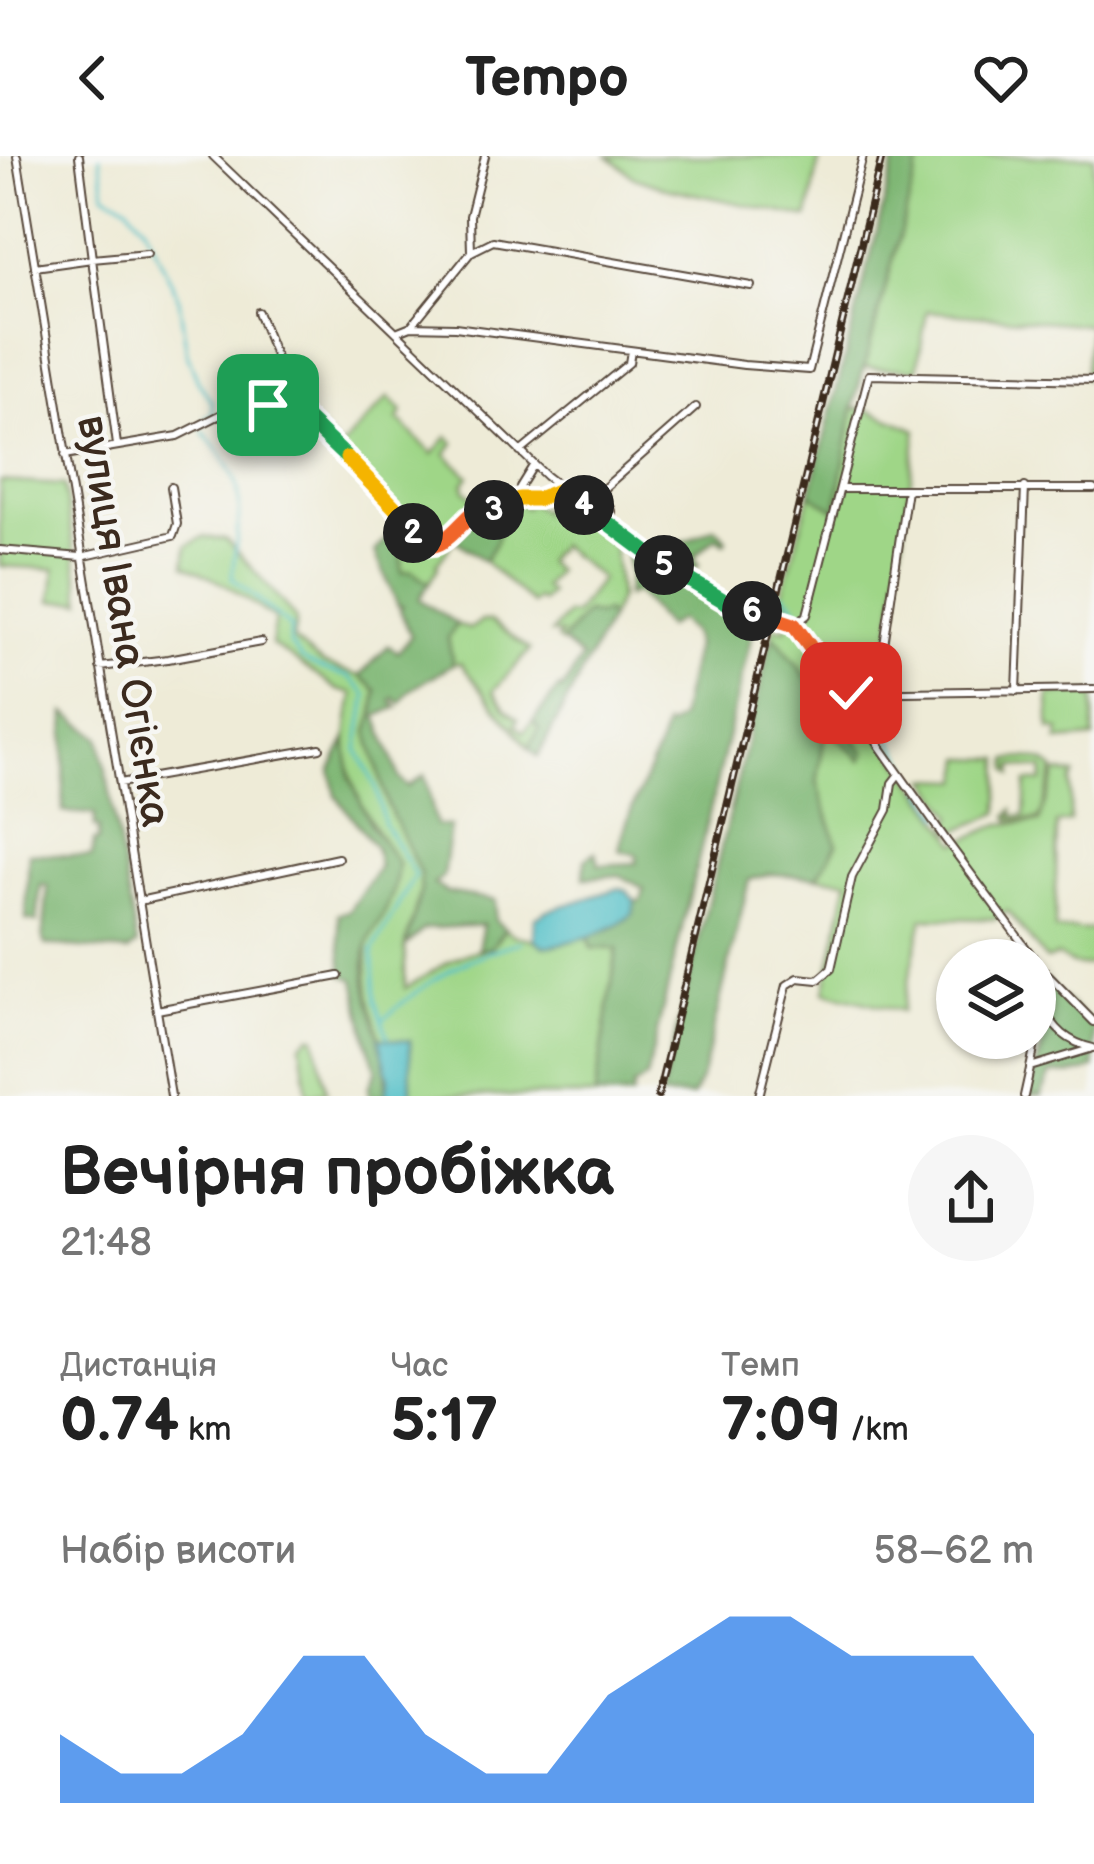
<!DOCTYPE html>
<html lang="uk">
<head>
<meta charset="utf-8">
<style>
	:root { --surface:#fff; --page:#f6f6f6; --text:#222; --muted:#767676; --accent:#1a73e8 }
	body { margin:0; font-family:"Balsamiq Sans",sans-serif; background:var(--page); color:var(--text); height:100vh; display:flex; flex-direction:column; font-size:45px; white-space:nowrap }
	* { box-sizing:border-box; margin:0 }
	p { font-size:39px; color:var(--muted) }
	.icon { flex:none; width:66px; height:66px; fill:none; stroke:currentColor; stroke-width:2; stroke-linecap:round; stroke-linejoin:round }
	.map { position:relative; height:940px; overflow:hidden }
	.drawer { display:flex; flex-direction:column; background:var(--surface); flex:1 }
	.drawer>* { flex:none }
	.controls { position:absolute; left:936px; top:783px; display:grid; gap:24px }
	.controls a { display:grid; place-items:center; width:120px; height:120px; border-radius:50%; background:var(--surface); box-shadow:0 3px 9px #0004; font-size:60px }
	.pin { position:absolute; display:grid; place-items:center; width:102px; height:102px; color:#fff; margin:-51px; border-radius:24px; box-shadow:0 6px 18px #0006 }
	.km { position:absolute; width:60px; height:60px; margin:-30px; border-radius:50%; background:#222; color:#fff; font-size:33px; line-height:60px; text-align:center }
	.round { display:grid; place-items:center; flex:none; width:126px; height:126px; border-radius:63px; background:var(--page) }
	.overview { display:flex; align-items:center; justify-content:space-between; height:204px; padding:0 60px }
	h1 { font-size:66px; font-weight:600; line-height:90px }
	.figures { display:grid; grid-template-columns:repeat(3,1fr); gap:18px; height:204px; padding:12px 60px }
	.figures div { display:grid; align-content:center }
	.figures b { font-size:60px; font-weight:600 }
	.figures small { font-size:33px; font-weight:400 }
	.figures p { font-size:33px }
	.chart { height:336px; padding:24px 60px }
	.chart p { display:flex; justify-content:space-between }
	.chart svg { width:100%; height:216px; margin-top:12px; fill:var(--accent); opacity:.7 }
	header { display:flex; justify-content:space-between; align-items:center; height:156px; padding:0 60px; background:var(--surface); font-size:54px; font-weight:600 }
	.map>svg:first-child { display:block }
	.green { fill:#9fd687; stroke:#6d8052; stroke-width:3 }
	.forest { fill:#7fb774; stroke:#5d7049; stroke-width:3 }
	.water { fill:#52c0c7; stroke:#467572; stroke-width:3 }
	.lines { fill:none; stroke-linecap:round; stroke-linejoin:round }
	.stream { stroke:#52c0c7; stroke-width:3 }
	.minor-casing { stroke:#56473a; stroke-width:10 }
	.minor { stroke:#fff; stroke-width:6 }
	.rail-casing { stroke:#3b2a1e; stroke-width:8 }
	.rail { stroke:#f6f6f2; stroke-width:3; stroke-dasharray:9; stroke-linecap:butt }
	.split-1-casing { stroke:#fff; stroke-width:24 }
	.split-2-casing { stroke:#fff; stroke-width:24 }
	.split-3-casing { stroke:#fff; stroke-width:24 }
	.split-4-casing { stroke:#fff; stroke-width:24 }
	.split-5-casing { stroke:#fff; stroke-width:24 }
	.split-6-casing { stroke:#fff; stroke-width:24 }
	.split-7-casing { stroke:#fff; stroke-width:24 }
	.split-8-casing { stroke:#fff; stroke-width:24 }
	.split-1 { stroke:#22a559; stroke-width:15 }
	.split-2 { stroke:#f5b400; stroke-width:15 }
	.split-3 { stroke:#f0652b; stroke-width:15 }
	.split-4 { stroke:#f5b400; stroke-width:15 }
	.split-5 { stroke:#22a559; stroke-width:15 }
	.split-6 { stroke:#22a559; stroke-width:15 }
	.split-7 { stroke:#f0652b; stroke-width:15 }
	.split-8 { stroke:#f5b400; stroke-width:15 }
	.labels { text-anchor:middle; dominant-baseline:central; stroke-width:9; stroke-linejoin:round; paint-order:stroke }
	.street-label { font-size:42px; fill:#3b2a1e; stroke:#f6f6f2 }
</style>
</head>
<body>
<header><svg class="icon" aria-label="back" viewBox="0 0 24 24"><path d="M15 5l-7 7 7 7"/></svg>Tempo<svg class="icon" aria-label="heart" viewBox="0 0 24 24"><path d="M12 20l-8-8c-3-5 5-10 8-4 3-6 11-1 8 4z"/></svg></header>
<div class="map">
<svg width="1094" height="940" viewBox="0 0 1094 940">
	<rect width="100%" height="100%" fill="#f6f6f2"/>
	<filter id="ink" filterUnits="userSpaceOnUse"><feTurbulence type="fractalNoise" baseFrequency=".00833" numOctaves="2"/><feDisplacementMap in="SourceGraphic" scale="24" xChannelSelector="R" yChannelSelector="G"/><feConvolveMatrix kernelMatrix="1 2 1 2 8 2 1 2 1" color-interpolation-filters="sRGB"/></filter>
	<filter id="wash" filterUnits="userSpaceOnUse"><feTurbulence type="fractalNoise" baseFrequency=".004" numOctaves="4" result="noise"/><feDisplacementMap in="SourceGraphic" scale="48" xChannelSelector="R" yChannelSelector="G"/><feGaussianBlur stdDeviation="2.7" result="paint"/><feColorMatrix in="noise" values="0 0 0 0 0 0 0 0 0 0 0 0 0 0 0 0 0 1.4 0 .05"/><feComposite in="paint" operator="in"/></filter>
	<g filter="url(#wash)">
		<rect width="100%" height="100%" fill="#eeebd7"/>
		<path class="green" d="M 608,0 L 820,0 L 808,62 L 666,32 L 634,21 Z
			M 921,0 L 1094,0 L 1094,222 L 1085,222 L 1090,169 L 927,155 L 917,214 L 864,211 Z
			M 389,241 L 402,256 L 398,264 L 433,298 L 448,280 L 454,287 L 446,298 L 469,320 L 464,326 L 465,334 L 487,354 L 462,373 L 437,408 L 438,412 L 429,427 L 412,415 L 402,417 L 401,382 L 391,376 L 395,370 L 389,364 L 397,356 L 299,258 L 275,249 L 288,246 L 296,249 L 340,293 Z
			M 853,252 L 871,255 L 917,274 L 884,530 L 847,531 L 957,687 L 1001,668 L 1040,666 L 1042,658 L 1037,664 L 1010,664 L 1008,660 L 1013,654 L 1013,660 L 1025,660 L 1027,626 L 1042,626 L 1043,613 L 1014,610 L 1013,618 L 1009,614 L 1009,604 C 1024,601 1044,601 1054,614 L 1042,658 L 1057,616 L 1075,619 L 1071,626 L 1070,666 L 1057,668 L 1055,774 L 1094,774 L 1094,807 C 1079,814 1071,808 1058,800 L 1046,804 L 1008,755 L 995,763 L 923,762 L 902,855 L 825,836 L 848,724 L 817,721 L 837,688 L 817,626 L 826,569 L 861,604 L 865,597 L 778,484 L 772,481 L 774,471 L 786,473 L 791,451 L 784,448 L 785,443 L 781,442 L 810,338 L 836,352 Z
			M 0,325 L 64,329 L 82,445 L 52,445 L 55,413 L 0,410 Z
			M 509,343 L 525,351 L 529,346 L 543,356 L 544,350 L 559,343 L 614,390 L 619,441 L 610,462 L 605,456 L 598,459 L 585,457 L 561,487 L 557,483 L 561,478 L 551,477 L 567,458 L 574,459 L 601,423 L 559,389 L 545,406 L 556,415 L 543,431 L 550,437 L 542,446 L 537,443 L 532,448 L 484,405 L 495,387 Z
			M 203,381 L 226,383 C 249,411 275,434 296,464 L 293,484 L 323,508 L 360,520 L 377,533 L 374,558 L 368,576 L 388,650 L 420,717 L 421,734 L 405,791 L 405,832 C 432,817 458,795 491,792 L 505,773 C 521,787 526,776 544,790 L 588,780 L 593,792 L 617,792 L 595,940 L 411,940 L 410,885 L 379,882 L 370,848 L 367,819 L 368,787 L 393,737 L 398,707 C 372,671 346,632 347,586 C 347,570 351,553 353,538 L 338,534 L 271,488 L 275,463 L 224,428 L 185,409 L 187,390 Z
			M 482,465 L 491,465 L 530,494 L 493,535 L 507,554 L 518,563 L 515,569 L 524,576 L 533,565 L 539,573 L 529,592 L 460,507 L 453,508 L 448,482 L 457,468 L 469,473 Z
			M 1094,537 L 1094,582 L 1058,585 L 1060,574 L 1050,573 L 1049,538 Z
			M 964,602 L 1001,603 L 999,657 L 954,676 L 949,669 L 954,660 L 928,623 L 961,624 Z
			M 310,880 L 315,880 L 327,935 L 308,939 L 301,888 Z"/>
		<path class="forest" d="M 896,0 L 921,0 L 853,252 L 836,354 L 810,338 Z
			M 502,338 L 509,343 L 495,387 L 484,405 L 454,383 Z
			M 715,371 L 727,383 L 725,387 L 716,381 L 694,401 L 699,409 L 690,416 L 656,393 L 691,383 Z
			M 391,376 L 401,381 L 402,416 L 412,415 L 429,427 L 419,443 L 457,468 L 448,482 L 453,508 L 409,535 L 401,547 L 394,542 L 391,545 L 398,551 L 377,560 L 400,623 L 408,631 L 425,619 L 436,669 L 450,671 L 443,720 L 434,728 L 446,736 L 495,744 L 495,764 L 505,773 L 491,792 L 478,793 L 483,769 L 424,773 L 405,791 L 421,734 L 420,717 L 388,650 L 368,576 L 374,558 L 377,534 L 360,520 L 388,490 L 398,496 L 411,480 L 400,454 L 402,450 L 398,450 L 375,396 Z
			M 634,392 L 709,445 L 729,450 L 729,456 L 755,465 L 646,923 L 633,931 L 632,940 L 595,940 L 617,793 L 592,792 L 588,780 C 609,774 631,768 635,745 L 641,745 L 644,733 L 620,719 L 584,722 L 585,703 L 596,696 L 599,709 L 637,707 L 637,699 L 619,694 C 628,649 654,614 665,570 L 669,571 L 679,563 L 695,489 L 692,477 L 678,464 L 666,471 L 636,436 L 626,440 L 629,419 L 626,394 Z
			M 605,456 L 610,462 L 538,601 L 529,592 L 539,573 L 533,565 L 559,532 L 562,534 L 582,502 L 562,486 L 585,457 L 598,459 Z
			M 772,481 L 777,483 L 865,597 L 862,604 L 826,571 L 817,626 L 837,688 L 817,721 L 770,718 L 749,724 L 703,916 L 693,940 L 661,940 Z
			M 66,557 L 100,581 L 137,789 L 128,796 L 46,789 L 43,783 L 48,730 L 41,729 L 37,766 L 26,764 L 29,697 L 92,701 L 94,685 L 98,685 L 99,672 L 95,671 L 95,658 L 63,656 Z
			M 346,584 L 350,621 L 371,670 L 398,707 C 397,727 391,744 382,762 C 378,770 370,779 368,788 C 354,837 395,893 385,940 L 369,940 L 369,931 L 377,914 L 368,887 L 355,824 L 343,818 L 338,758 L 349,755 L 379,710 L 375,691 L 336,640 L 331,614 Z
			M 1047,827 L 1094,871 L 1094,912 C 1080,920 1066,918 1051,918 L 1041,940 L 1029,940 L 1051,857 Z"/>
		<path class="water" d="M 620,732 L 626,734 L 635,745 L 633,758 C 610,777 579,784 551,790 L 543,790 L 534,783 L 535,762 L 546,755 Z
			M 379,882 L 410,885 L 411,940 L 385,940 L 389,923 Z"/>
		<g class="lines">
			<path class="stream" d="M 100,0 L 105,37 L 127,49 L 145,70 L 179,143 L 187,198 L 198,225 L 212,246 L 213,257 L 205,262
				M 203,276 C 255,332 238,354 232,422 L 291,472 L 289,487 L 302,503 L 321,513 L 349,521 L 367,539 L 358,594 L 376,632 L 384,668 L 415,719 L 373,794 L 376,845 L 388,881
				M 780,437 L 786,439 L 801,457
				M 808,466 L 854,526
				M 870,549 L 909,611
				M 923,633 L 942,660
				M 383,864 C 422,827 469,799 521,786"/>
		</g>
	</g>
	<g filter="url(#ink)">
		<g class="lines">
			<defs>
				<path id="minor" d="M 17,0 L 171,940
					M 79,0 L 92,103 L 147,98
					M 213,0 L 546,320 L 659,406 L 726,446 L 794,469
					M 471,96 L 470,60 L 485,0
					M 35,111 L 92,103 L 117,289
					M 411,170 L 455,171 L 744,209 L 809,214 L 863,0
					M 396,176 L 411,170 L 471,96 L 493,85 L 751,130
					M 282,250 L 296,253 L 311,266 L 399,355 L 420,386 L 431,391 L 440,388 L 471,359 C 490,359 504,347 521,343 C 536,340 547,339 561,334
					M 520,296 L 629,207 L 631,195
					M 65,299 L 178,280 L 228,255 L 282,250 L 288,240 L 287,230 L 258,156
					M 840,333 L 1094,333
					M 519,343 L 520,331 L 533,310
					M 613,371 L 611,355 L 603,333 L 696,251
					M 0,394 L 81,401 L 173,380 L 177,368 L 171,331
					M 794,469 L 807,459 L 869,219 L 1094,224
					M 794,469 L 946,684 L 1035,804
					M 100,511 L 168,503 L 261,486
					M 1017,535 L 1025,331
					M 843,537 L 1094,533
					M 877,537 L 907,333
					M 120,627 L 320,592
					M 139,745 L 338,702
					M 1041,812 L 1094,866
					M 1043,850 C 1054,874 1068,886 1093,892
					M 157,854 L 339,820
					M 1030,911 L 1090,893
					M 759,940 L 787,829 L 798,822 L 818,824 L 831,813 L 852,721 L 888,654 L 892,627 L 899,618
					M 1024,940 C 1034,895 1044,855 1038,809"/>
			</defs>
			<use href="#minor" class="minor-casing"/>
			<use href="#minor" class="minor"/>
			<defs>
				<path id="rail" d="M 658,940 L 882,0"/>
			</defs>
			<use href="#rail" class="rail-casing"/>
			<use href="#rail" class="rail"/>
		</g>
	</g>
	<g class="lines" filter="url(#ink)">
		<defs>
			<path id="split-1" d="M 268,249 L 296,253 L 347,302"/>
			<path id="split-2" d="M 347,302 L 398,355 L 413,377"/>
			<path id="split-3" d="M 413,377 C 433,407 453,375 471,359 L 482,359 L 494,354"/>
			<path id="split-4" d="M 494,354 L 519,343 L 538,343 L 563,333 L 584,349"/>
			<path id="split-5" d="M 584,349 L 664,409"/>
			<path id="split-6" d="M 664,409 L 726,446 L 752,455"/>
			<path id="split-7" d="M 752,455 L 794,469 L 826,513"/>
			<path id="split-8" d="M 826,513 L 843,537 L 851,537"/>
		</defs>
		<use href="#split-1" class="split-1-casing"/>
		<use href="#split-2" class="split-2-casing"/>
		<use href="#split-3" class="split-3-casing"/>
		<use href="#split-4" class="split-4-casing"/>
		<use href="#split-5" class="split-5-casing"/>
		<use href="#split-6" class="split-6-casing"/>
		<use href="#split-7" class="split-7-casing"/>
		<use href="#split-8" class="split-8-casing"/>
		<use href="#split-1" class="split-1"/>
		<use href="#split-2" class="split-2"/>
		<use href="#split-3" class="split-3"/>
		<use href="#split-4" class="split-4"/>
		<use href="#split-5" class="split-5"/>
		<use href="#split-6" class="split-6"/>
		<use href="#split-7" class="split-7"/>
		<use href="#split-8" class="split-8"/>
	</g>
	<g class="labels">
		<g class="street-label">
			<text transform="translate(123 465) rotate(81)">вулиця Івана Огієнка</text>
		</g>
	</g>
</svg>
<div class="controls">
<a><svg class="icon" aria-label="layers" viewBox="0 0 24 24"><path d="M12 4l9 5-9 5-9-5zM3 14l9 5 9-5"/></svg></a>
</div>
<div class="pin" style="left:268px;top:249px;background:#1e9e55"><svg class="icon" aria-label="arrive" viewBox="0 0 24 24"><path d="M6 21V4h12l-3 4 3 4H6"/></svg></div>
<div class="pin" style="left:851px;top:537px;background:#d93025"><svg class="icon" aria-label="check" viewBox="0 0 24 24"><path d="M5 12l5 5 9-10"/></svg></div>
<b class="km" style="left:413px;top:377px">2</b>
<b class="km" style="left:494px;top:354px">3</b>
<b class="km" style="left:584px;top:349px">4</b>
<b class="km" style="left:664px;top:409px">5</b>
<b class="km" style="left:752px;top:455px">6</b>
</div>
<section class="drawer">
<div class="overview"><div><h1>Вечірня пробіжка</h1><p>21:48</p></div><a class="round"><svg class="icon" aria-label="share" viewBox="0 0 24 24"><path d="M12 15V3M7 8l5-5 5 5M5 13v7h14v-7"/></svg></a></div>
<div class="figures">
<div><p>Дистанція</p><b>0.74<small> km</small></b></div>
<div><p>Час</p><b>5:17</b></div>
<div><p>Темп</p><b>7:09<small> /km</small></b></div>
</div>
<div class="chart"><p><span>Набір висоти</span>58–62 m</p>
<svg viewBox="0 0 160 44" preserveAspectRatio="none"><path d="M0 44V30L10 38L20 38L30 30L40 14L50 14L60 30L70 38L80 38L90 22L100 14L110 6L120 6L130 14L140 14L150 14L160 30V44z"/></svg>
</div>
</section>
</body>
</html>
